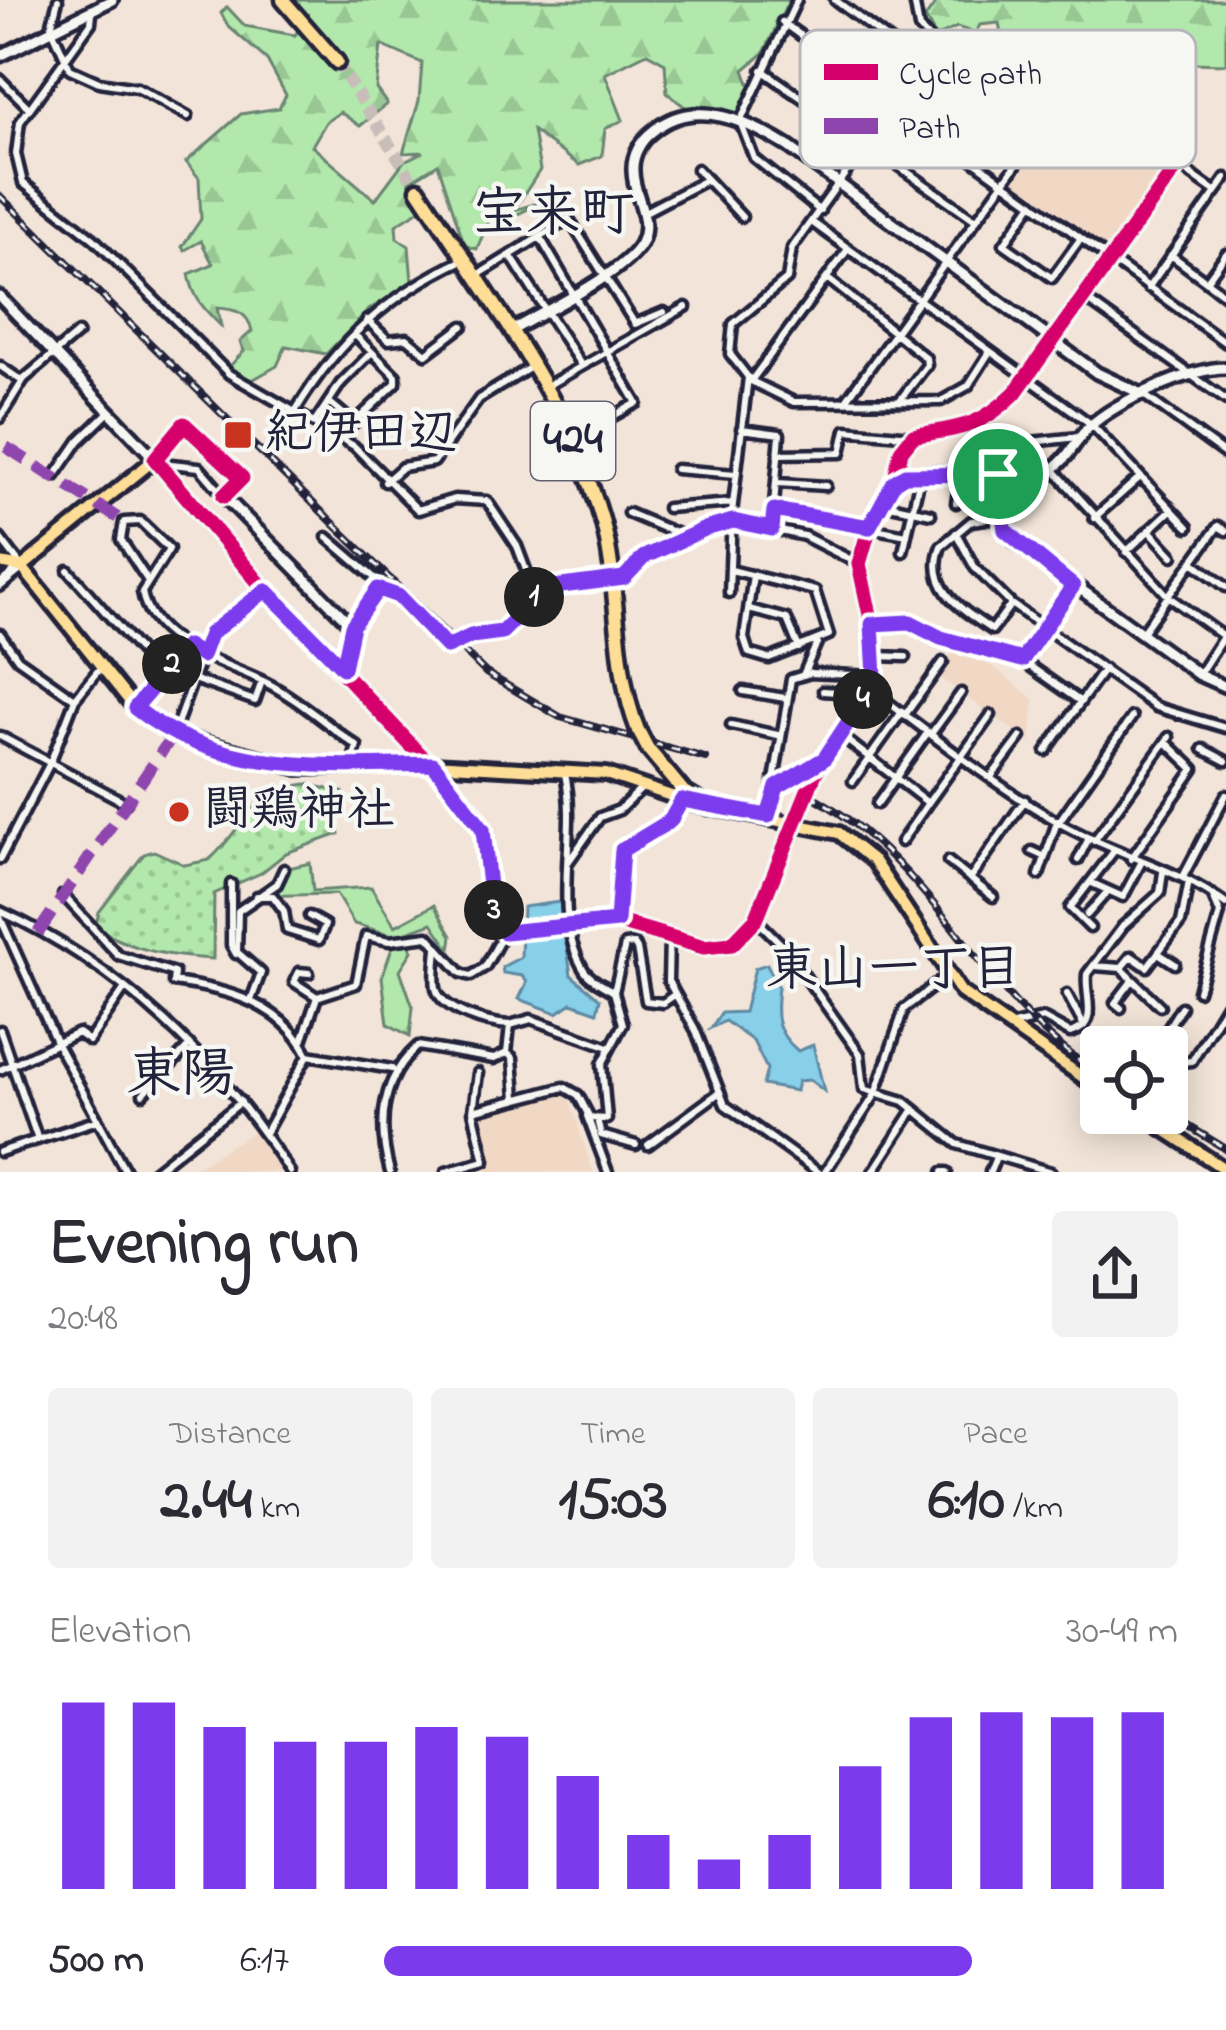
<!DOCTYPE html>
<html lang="en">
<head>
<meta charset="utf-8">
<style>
	:root { --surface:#fff; --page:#f2f2f3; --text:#2b2b33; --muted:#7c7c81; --accent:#7c3aed }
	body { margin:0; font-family:"Indie Flower","Klee One",sans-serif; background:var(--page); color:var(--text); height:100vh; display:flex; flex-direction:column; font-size:45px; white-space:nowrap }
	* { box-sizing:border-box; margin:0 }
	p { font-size:39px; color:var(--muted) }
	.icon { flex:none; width:66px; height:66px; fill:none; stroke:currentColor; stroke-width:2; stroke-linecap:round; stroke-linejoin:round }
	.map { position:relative; height:1172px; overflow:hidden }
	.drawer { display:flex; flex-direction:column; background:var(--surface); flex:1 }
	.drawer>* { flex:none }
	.controls { position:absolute; left:1080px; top:1026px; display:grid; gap:24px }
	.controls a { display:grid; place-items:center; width:108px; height:108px; border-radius:12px; background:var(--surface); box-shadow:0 6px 30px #0003; font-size:60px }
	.pin { position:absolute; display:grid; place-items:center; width:102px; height:102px; color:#fff; margin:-51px; border:6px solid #fff; border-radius:50%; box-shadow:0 3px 12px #0007 }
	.km { position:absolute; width:60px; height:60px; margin:-30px; border-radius:50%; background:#222; color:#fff; font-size:33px; line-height:60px; text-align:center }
	.round { display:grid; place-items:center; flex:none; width:126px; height:126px; border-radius:12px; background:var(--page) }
	.overview { display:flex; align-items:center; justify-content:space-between; height:204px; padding:0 48px }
	h1 { font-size:66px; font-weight:700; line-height:90px }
	.figures { display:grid; grid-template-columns:repeat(3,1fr); gap:18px; height:204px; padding:12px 48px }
	.figures div { display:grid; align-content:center; border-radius:12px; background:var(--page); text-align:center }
	.figures b { font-size:60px; font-weight:700 }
	.figures small { font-size:33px; font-weight:400 }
	.figures p { font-size:33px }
	.chart { height:336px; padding:24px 48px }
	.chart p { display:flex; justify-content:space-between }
	.chart svg { width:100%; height:216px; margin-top:12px; stroke:var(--accent); stroke-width:6 }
	ul { padding:0 48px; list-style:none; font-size:39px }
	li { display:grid; grid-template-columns:192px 144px 1fr; align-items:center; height:90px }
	li i { height:30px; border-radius:15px; background:var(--accent) }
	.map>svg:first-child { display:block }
	.built { fill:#f0d8c5 }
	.green { fill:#b2e8ab; stroke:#6a8573; stroke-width:3 }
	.forest { fill:url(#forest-firs); stroke:#6a8573; stroke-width:3; fill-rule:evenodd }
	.park { fill:url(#park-dots); stroke:#6a8573; stroke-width:3 }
	.water { fill:#88cfe9; stroke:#5f8aa3; stroke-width:3 }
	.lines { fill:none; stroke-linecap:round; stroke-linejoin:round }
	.highway-tunnel { stroke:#c8bdb9; stroke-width:12; stroke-dasharray:12 6; stroke-linecap:butt }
	.street-casing { stroke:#22223b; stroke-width:15 }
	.secondary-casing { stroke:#22223b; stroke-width:18 }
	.primary-casing { stroke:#22223b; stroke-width:20 }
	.highway-casing { stroke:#22223b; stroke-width:21 }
	.street { stroke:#f6f6f2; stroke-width:6 }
	.secondary { stroke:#f6f6f2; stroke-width:9 }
	.primary { stroke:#fedd96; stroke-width:10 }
	.highway { stroke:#fedd96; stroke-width:12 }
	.rail-casing { stroke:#22223b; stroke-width:8 }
	.rail { stroke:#f6f6f2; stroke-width:3; stroke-dasharray:9; stroke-linecap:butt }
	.secondary-bridge-casing { stroke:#22223b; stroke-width:18; stroke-linecap:butt }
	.highway-bridge-casing { stroke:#22223b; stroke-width:21; stroke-linecap:butt }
	.secondary-bridge { stroke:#f6f6f2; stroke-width:9 }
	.highway-bridge { stroke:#fedd96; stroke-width:12 }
	.quiet { stroke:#8e44ad; stroke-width:12; stroke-dasharray:24 12; stroke-linecap:butt }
	.cycleway-casing { stroke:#f6f6f2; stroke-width:22 }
	.cycleway { stroke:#d6006c; stroke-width:15 }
	.route-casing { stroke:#fff; stroke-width:24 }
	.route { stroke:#7c3aed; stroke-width:15 }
	.poi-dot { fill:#c8321e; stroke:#f6f6f2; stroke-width:4.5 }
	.labels { text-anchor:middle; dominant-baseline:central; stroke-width:9; stroke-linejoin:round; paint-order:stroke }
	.shield { fill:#f6f6f2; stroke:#626272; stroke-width:3 }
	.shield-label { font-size:45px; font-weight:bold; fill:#22223b }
	.poi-label { font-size:48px; font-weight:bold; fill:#22223b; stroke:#f6f6f2; text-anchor:start }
	.neighbourhood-label { font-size:51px; font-weight:bold; fill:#22223b; stroke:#f6f6f2 }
	.quarter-label { font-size:54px; font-weight:bold; fill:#22223b; stroke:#f6f6f2 }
	.key { fill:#f6f6f2; stroke:#b6b6bb; stroke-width:3 }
	.key-label { font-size:33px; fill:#22223b }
</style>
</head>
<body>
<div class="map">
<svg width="1226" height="1172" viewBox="0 0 1226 1172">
	<defs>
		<pattern id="forest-firs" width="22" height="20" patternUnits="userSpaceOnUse" patternTransform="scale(3)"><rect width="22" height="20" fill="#b2e8ab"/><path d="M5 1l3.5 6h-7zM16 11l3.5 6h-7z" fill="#99c794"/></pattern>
		<pattern id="park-dots" width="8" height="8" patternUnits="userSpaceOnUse" patternTransform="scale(3)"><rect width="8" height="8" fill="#b2e8ab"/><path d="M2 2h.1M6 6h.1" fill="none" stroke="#99c794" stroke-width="1.8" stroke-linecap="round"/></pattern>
	</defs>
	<rect width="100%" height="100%" fill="#f2e4d8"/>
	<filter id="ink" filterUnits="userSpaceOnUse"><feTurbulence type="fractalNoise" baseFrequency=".00833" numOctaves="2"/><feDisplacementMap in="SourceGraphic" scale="24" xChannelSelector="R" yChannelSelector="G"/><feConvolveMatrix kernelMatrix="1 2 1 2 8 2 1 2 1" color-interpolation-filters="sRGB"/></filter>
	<g filter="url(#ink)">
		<path class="built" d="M 1071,90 L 1173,164 L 1111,254 L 1009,183 Z
			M 954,649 L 993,667 L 1034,699 L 1030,742 L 936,675 Z
			M 551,1092 L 568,1094 L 593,1172 L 488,1172 L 473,1111 Z
			M 258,1129 L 287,1172 L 188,1172 Z"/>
		<path class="green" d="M 310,863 L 313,891 L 371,887 L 395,926 L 434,905 L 452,936 L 450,950 L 432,923 L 396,936 L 354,924 L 336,894 L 253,896 L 284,869 Z"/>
		<path class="forest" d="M 289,0 L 789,0 L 764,53 L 744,70 L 750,86 L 740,113 L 685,107 L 667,93 L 665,63 L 647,53 L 605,74 L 623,120 L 605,129 L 602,156 L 579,165 L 533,131 L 540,170 L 514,210 L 542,202 L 494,226 L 503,215 L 493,210 L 477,249 L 465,246 L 438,164 L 409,182 L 421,209 L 396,225 L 397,238 L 409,246 L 412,282 L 370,309 L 326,354 L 286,346 L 277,366 L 252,380 L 233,373 L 230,366 L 244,351 L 240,342 L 252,331 C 248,312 235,309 217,308 L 221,326 C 204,309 193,298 189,274 L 213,264 L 201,241 L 185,250 L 182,247 L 201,219 L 199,178 L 186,162 L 241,114 L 279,108 L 286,95 L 267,60 L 228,26 L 221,13 L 227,7 L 245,26 L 295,35 L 304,23 ZM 381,45 L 422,63 L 419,101 L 403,153 L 424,152 L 404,161 L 375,200 L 312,146 L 326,122 L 340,112 L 360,126 L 387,104 L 376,89 Z
			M 938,0 L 1226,0 L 1226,64 L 1151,62 L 1124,67 L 1123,54 L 1115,46 L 1100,46 L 1096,56 L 1076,46 L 1067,52 L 1060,78 L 1041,90 C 1014,68 1004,59 999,23 L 980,25 L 975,33 L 957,27 L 936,37 L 925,18 Z
			M 408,940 L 412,951 L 400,970 L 413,1007 L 410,1036 L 388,1024 L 382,977 L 392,948 Z"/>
		<path class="park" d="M 306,784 L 342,792 L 334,800 L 339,834 L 286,853 L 261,873 L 214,894 L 213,959 C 177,957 121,950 96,924 L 99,912 L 144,854 L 154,851 L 185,865 L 209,860 C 246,828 247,791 306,784 Z"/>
		<path class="water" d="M 560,902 L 571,975 L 600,999 L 597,1012 L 572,1003 L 557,1013 L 519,999 L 527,982 L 522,976 L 503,973 L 502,967 L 521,957 L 523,907 Z
			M 767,964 L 778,987 C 775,1015 774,1031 798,1051 L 813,1045 L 824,1091 L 810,1080 L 798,1081 L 796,1091 L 763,1085 L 767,1069 L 753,1041 L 725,1021 L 711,1028 L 721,1013 L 744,1012 L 755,968 Z"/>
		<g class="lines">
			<path class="highway-tunnel" d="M 337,62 L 418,189"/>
			<defs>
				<path id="street" d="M 58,0 L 51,27 L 70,69 L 99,82 L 137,88 L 188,116
					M 835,0 L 899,48 L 875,83
					M 914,0 L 919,28 L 938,48 L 978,41
					M 92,13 L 91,23 L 20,122 L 16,154 L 23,183 L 94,239 L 229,374 L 354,446 L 418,510 L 455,499 L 487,501 L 517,546 L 535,594
					M 782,22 L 1226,343
					M 762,70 L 974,219
					M 0,79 L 29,108
					M 1119,83 C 1152,95 1182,101 1149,144
					M 1072,90 L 1216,192
					M 1153,93 L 1158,79 L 1173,93 L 1174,119 L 1161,126
					M 897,101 L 792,248 L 787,279 L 733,324 L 730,354 L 751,381 L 794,402 L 941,401 L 968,386 L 989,353
					M 740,122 L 797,0
					M 741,124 L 754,158 L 820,211
					M 697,169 L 742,217
					M 1033,203 L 1004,244 L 1052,278 L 1081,238
					M 643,213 L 706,180
					M 813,223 L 1091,424 L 1188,527
					M 540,237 L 637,403 L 572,439
					M 510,255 L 581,365
					M 1171,255 L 1226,296
					M 478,275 L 569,219 L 635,324 L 664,312
					M 827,278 L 926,358 L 927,365 L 900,400
					M 1207,280 L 1226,254
					M 1148,288 L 1226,178
					M 1084,298 L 1226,400
					M 367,320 L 388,340 L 407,338 L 426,354 L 463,326
					M 0,366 L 22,381
					M 751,381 L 848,249
					M 545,387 L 686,307
					M 1144,395 L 1226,455
					M 847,399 L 1071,89 L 1068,69
					M 329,402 L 354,423 L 396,383 L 396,376 L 355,335
					M 296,410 C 338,340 390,294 463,260
					M 0,418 L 24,379 L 78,333
					M 315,422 L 341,383 L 372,352
					M 741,429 L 780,434 L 772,528
					M 779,454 L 841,453 L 846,430 L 912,436
					M 155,459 L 265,590 L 431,762
					M 162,463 L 199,467 L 224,496
					M 676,469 L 736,474
					M 1053,469 L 1169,597 L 1226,638
					M 1013,474 L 1014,451 L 1021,443 L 1079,437
					M 55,476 L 79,441 L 110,411
					M 385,482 L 402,467 L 434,462 L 479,399 L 531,367
					M 894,482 L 901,451 L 913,436 L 969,427 L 1015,393 L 1178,165
					M 778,483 L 826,486
					M 881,503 L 931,514
					M 956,503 L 961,474
					M 667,508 L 733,503
					M 775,510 L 907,535
					M 628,513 L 685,537
					M 1000,517 L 971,521 L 941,546 C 925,588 961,609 992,630 L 1011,604
					M 1094,518 L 1139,478
					M 1149,530 L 1173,556
					M 956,533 L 975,568 L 1011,604 L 1156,707 L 1226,728
					M 327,537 L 384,586
					M 0,538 L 20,564
					M 168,551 L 142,592 C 151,645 225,662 265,682 C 297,698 327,725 357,746 L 351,766
					M 903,552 L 921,473
					M 1126,552 L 1171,510
					M 1193,562 L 1226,587
					M 68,570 L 162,676
					M 731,570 L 815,591 L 829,635 L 769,659 L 749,653 L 744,638 L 753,575
					M 148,581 L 121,540 L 124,522 L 140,521 L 169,549
					M 729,593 L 732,513 L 748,377
					M 749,609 L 787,619 L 799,648
					M 872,624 L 911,622 L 941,638 L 1021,660 L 1073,585
					M 353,625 L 378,589 L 387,589 L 447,647 L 471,636 L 502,631 L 546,588 L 624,577 L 644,557 L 733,521 L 804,536 L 859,564
					M 0,634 L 18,659 L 75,699
					M 1141,634 L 1218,526 L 1226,531
					M 875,656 L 906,657
					M 1021,660 L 1081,702
					M 1199,674 L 1223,637
					M 803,675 L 817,643
					M 196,680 L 255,701 L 262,681
					M 870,689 C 932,734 993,785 1060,823 C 1113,854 1177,867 1226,904
					M 743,691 L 785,698
					M 823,691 L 863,694
					M 135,708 L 187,647
					M 905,715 L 943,662
					M 731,725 L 778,735
					M 931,734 L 961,693
					M 173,735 L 210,633 L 265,590
					M 840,735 L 928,803 L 991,715
					M 0,736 L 126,803
					M 1203,749 L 1226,761
					M 1046,751 L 1104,669
					M 565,774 C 579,835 549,913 584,970 C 590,980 605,986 614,992
					M 991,777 L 1021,737
					M 853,781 L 902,712
					M 777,787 L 824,759
					M 877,804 L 928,732
					M 768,816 L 791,679 L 810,673 L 874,676
					M 1058,823 L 1132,717
					M 1094,841 L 1169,737
					M 901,842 L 928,803
					M 1032,851 L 1045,857
					M 0,859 L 50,763 L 75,699 L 100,668
					M 1131,859 L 1194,769 L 1166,742
					M 1078,860 L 1089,838
					M 569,861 L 600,817 L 619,810 L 641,789
					M 948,861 L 993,897
					M 1039,875 L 1057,822
					M 1183,877 L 1226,795
					M 970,879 L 1025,800
					M 1092,883 L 1123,897 L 1141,863
					M 231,884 L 231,945 L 236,954
					M 63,895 L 118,955 L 174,973 L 173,982 C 226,989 282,1003 308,1055
					M 257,896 L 273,896 L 284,911 L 287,930 L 319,940 L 325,925 L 309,916
					M 0,911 C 121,966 219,1061 290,1172
					M 1087,915 L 1108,891
					M 0,917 L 58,1046 L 126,1172
					M 756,919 L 785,948 L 860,1054 L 864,1089 L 904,1101 L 957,1144 L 1051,1172
					M 1090,928 L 1070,908 L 1114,851
					M 669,937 L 668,981 L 695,1029 L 725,1105 L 818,1172
					M 437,948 C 436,961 434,976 436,988 C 441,1011 489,1024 510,1025
					M 1158,953 L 1175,964
					M 1095,966 L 1121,968 L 1160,1006
					M 1121,968 L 1131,956 L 1147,967 L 1181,922 L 1189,881
					M 309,973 L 299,972 L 294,982 L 317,997
					M 1198,991 L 1220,913 L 1212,894
					M 1067,994 L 1084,1026
					M 251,1000 L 261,973 L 237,952 L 238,911 L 277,884 L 284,869
					M 1121,1008 L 1115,1003 L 1131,982
					M 1009,1026 L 1043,1018 L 1070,1033 C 1101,1026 1084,997 1087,974 L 1123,926 L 1160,893 L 1163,872
					M 0,1030 L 38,1140
					M 302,1041 L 317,997 L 356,984 L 366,936 L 389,941 L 428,936 L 461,973 L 471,976 L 485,967 L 505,931
					M 1156,1047 L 1181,1007
					M 308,1055 L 392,1069
					M 1167,1063 L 1192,1061 L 1226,1004
					M 0,1070 L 78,1033 L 89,1041 L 125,988
					M 143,1094 L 190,1045
					M 516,1098 L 513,1058 L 507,1053 L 510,1025 L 531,1019 L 609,1047
					M 473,1111 L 478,1073
					M 587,1116 L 608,1172
					M 598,1123 L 601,1135 L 636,1145
					M 265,1133 L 308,1055
					M 648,1145 L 720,1092
					M 0,1152 L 98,1120
					M 153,1172 L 241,1102
					M 390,1172 C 377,1124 381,1079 418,1046 L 494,1059 L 507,1053
					M 446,1172 L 485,1161 L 473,1111 L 564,1087 L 578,1095 L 590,1118 L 607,1119 L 602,1064 L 623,1024 L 614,992 L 625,945 L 634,944 L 637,949 L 646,1001 L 663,1003 L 674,995
					M 825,1172 L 875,1095 L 904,1009 L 948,975
					M 873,1172 L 914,1109
					M 943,1172 L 947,1172
					M 990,1172 L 996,1157"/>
				<path id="secondary" d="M 0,56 L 112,0
					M 0,297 L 155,459 L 184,424 L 242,478 L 224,496 L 352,626 L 343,668
					M 511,331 C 542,312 626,273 641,243 C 653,218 633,196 633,171 C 632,155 641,140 653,131 C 695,96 747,121 789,147 L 1097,373 L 1144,395
					M 998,474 L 1000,517 L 1014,541 L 1199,675 L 1226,687
					M 0,585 L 22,567
					M 434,764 L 483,829 L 490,896 L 505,931 L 515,932
					M 815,773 L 875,676 L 872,624 L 859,564 L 872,519 L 894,482 C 941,456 1005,493 1052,469 C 1068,460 1076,439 1089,427 C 1116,402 1190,368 1226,368
					M 612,920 L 704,947 L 732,944 L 756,919 L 781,858
					M 617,921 L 623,850 L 670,821 L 683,796"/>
				<path id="primary" d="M 0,563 L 22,567
					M 22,567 L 135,708 L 173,735 L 299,768 L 433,764 L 606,774 L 695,804 L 839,833 L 874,861 L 961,992 L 1101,1090
					M 22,567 L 155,459
					M 1139,1113 L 1226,1170"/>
				<path id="highway" d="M 283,0 L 337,62
					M 418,189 C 487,295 568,399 603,523 C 620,588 613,670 638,730
					M 648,749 L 684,792 L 709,807"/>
			</defs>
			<use href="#street" class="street-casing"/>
			<use href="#secondary" class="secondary-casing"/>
			<use href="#primary" class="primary-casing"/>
			<use href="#highway" class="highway-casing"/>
			<use href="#street" class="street"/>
			<use href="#secondary" class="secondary"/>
			<use href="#primary" class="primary"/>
			<use href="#highway" class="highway"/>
			<defs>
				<path id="rail" d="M 0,196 L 486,673 L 560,717 L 705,758
					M 810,795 C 935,862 981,1003 1101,1075
					M 1167,1113 L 1226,1149"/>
			</defs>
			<use href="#rail" class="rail-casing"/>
			<use href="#rail" class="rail"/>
			<defs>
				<path id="secondary-bridge" d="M 781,858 L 815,773
					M 515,932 L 612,920"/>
				<path id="highway-bridge" d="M 638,730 L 648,749"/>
			</defs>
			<use href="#secondary-bridge" class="secondary-bridge-casing"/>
			<use href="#highway-bridge" class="highway-bridge-casing"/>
			<use href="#secondary-bridge" class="secondary-bridge"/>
			<use href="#highway-bridge" class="highway-bridge"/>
			<path class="quiet" d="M 6,447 L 124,522
				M 38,933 L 173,735"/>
			<defs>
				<path id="cycleway" d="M 224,496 L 242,478 L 184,424 L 155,459 L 265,590 L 475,813 C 494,851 481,895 505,931 L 612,920 L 704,947 L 732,944 L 756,919 L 815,773 L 875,676 L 872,624 L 859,564 L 872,519 L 894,482 L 901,451 L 913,436 C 961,427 978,429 1015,393 L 1178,165"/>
			</defs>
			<use href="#cycleway" class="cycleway-casing"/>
			<use href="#cycleway" class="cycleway"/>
		</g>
	</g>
	<g class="lines" filter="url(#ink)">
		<defs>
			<path id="route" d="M 998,474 L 1005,530 L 1073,586 L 1022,660 L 941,638 L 910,622 L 872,624 L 875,676 L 870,689 L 824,759 L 777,787 L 768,816 L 682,800 L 670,821 L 622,850 L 617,921 L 505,932 L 490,896 L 483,829 L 433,764 C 330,766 221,776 135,708 L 187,646 L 202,656 L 210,634 L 266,590 L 343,668 L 352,626 L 378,589 L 398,596 L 447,647 L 471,636 L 502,632 L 546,588 L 624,578 L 644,557 L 705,529 L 733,521 L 772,529 L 774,510 L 869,527 L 894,482 L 905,475 Z"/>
		</defs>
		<use href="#route" class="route-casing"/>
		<use href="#route" class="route"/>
	</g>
	<g class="poi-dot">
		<rect x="223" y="420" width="30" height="30" rx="6"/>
		<circle cx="179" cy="812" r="12"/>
	</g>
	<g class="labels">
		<rect class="shield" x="531" y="402" width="84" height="78" rx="9"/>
		<g class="shield-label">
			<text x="573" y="441">424</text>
		</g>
		<g class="poi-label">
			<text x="265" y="435">紀伊田辺</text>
			<text x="203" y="812">闘鶏神社</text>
		</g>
		<g class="neighbourhood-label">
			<text x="894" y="971">東山一丁目</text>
		</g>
		<g class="quarter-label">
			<text x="553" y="216">宝来町</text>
			<text x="181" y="1077">東陽</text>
		</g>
	</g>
	<rect x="800" y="30" width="396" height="138" rx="18" class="key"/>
	<rect x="824" y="64" width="54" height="16" fill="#d6006c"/>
	<rect x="824" y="118" width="54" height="16" fill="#8e44ad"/>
	<g class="key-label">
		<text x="899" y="84">Cycle path</text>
		<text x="899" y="138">Path</text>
	</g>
</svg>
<div class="controls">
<a><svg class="icon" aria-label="locate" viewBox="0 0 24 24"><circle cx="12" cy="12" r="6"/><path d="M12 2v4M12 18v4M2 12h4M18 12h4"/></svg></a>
</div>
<div class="pin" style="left:998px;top:474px;background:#1e9e55"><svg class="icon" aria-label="arrive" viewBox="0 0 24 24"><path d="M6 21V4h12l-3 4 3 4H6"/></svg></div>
<b class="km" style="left:534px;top:597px">1</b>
<b class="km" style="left:172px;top:664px">2</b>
<b class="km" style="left:494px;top:910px">3</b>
<b class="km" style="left:863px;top:699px">4</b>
</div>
<section class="drawer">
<div class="overview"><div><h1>Evening run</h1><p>20:48</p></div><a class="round"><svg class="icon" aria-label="share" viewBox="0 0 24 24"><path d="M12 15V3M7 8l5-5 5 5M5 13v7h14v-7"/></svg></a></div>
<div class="figures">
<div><p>Distance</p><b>2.44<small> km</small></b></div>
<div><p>Time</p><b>15:03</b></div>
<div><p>Pace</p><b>6:10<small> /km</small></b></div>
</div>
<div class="chart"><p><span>Elevation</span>30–49 m</p>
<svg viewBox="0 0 160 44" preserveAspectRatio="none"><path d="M5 44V6M15 44V6M25 44V11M35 44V14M45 44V14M55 44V11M65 44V13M75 44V21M85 44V33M95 44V38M105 44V33M115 44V19M125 44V9M135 44V8M145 44V9M155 44V8"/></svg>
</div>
<ul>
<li><b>500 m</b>6:17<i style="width:74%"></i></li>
</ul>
</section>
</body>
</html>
